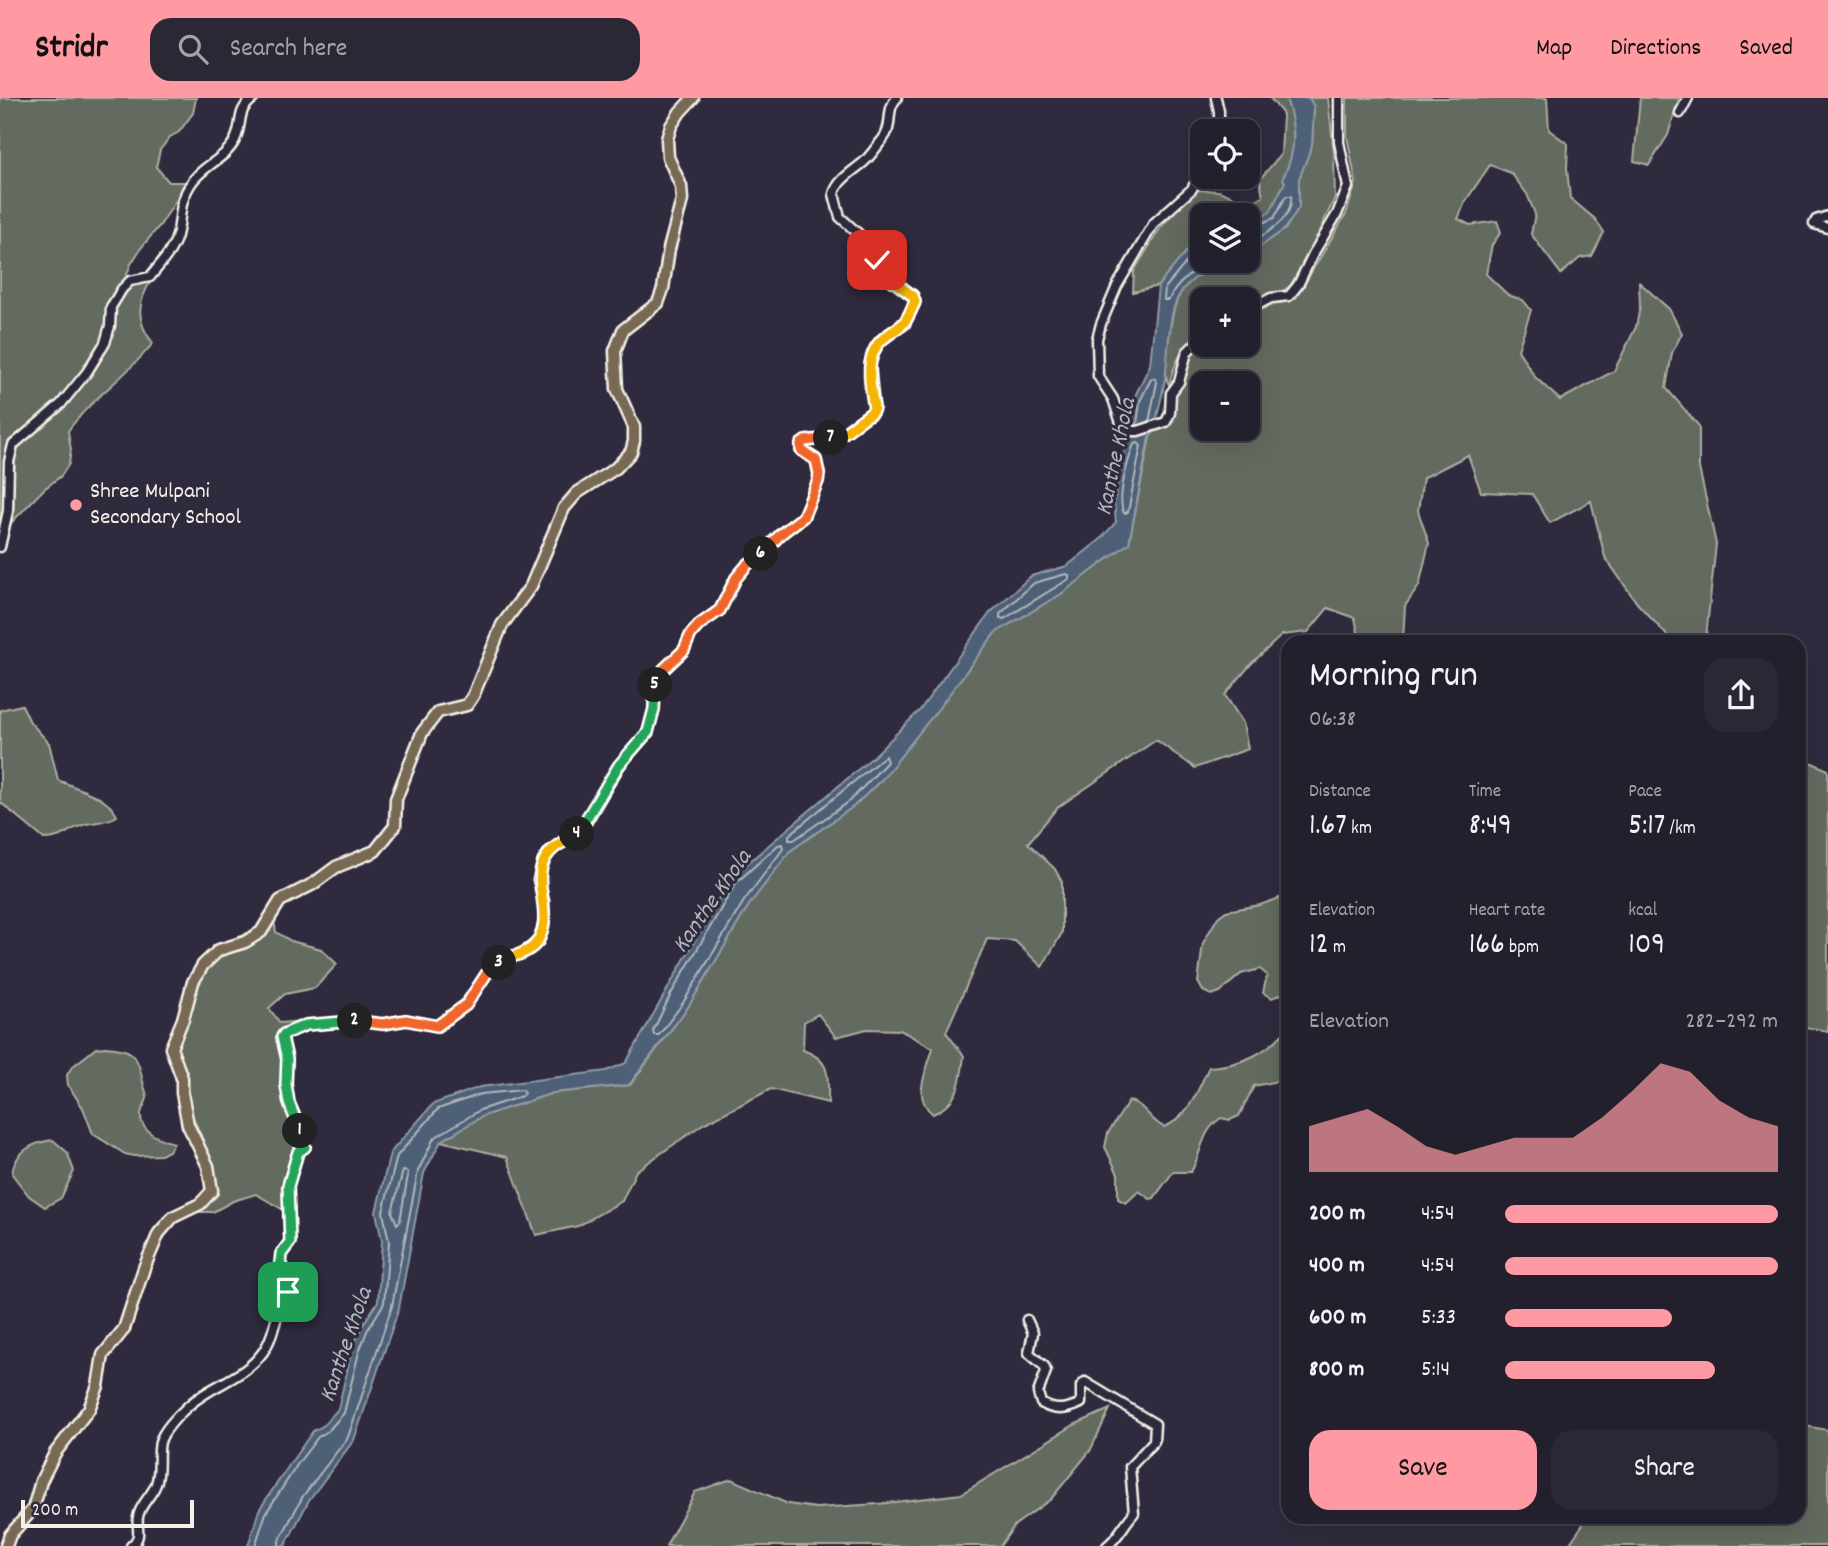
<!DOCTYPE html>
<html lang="en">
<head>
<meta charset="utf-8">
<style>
	:root { --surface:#23202e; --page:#2b2836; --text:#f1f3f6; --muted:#a3a3aa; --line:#403e4a; --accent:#ff9aa2 }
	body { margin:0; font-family:Dekko,sans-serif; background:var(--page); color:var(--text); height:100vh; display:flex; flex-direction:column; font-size:26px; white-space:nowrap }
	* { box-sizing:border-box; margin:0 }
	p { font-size:23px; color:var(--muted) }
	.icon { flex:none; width:38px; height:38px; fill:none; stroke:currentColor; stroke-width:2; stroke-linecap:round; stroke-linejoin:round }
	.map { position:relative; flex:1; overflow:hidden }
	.drawer { position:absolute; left:1281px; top:537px; width:525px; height:889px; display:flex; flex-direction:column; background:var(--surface); border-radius:21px; box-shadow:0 7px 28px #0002,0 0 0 2px var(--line) }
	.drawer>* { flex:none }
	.fabs { position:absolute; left:1190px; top:21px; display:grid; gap:14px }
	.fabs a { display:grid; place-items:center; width:70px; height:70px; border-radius:14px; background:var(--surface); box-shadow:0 7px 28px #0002,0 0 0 2px var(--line); font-size:35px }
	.scale { position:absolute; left:21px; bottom:18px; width:173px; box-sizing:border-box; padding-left:7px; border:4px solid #f4f1e8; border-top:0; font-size:19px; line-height:24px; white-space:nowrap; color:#f4f1e8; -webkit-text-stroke:5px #2f2a3d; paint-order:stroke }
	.pin { position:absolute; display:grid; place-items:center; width:60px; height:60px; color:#fff; margin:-30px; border-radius:14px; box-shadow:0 4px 10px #0006 }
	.km { position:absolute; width:35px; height:35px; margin:-18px; border-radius:50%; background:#222; color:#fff; font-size:19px; line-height:35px; text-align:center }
	.round { display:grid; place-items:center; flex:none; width:74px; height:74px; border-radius:21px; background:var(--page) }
	.head { display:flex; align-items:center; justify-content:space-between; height:119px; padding:0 28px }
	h1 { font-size:38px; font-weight:600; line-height:52px }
	.stats { display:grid; grid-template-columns:repeat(3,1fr); gap:10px; height:119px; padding:7px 28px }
	.stats div { display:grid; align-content:center }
	.stats b { font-size:30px; font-weight:600 }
	.stats small { font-size:19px; font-weight:400 }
	.stats p { font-size:19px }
	.chart { height:196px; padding:14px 28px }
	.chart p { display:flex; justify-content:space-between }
	.chart svg { width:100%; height:126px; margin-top:7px; fill:var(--accent); opacity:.7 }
	.cta { display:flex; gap:14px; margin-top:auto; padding:14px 28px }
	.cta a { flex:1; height:80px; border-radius:21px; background:var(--accent); color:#111; font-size:28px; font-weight:600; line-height:80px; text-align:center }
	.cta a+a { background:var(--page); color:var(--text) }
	ul { padding:0 28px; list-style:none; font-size:23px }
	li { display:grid; grid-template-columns:112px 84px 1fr; align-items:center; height:52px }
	li i { height:18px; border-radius:9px; background:var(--accent) }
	header { display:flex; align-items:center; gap:42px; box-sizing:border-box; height:98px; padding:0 35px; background:var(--accent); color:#111 }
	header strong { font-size:33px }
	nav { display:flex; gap:38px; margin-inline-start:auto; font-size:24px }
	.search { width:490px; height:63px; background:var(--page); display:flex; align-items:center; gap:18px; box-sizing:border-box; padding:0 24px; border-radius:21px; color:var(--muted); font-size:26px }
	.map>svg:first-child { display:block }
	.green { fill:#646b5e; stroke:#acaea3; stroke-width:2; fill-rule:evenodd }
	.water { fill:#4e6078; stroke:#909aa5; stroke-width:2 }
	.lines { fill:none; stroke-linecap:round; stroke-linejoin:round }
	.shore { stroke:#b2b7bb; stroke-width:2 }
	.minor-casing { stroke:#f4f1e8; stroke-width:13 }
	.major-casing { stroke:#f4f1e8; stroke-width:15 }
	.minor { stroke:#2f2a3d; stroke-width:8 }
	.major { stroke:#786954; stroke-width:10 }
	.split-1-casing { stroke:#fff; stroke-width:14 }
	.split-2-casing { stroke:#fff; stroke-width:14 }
	.split-3-casing { stroke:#fff; stroke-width:14 }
	.split-4-casing { stroke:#fff; stroke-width:14 }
	.split-5-casing { stroke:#fff; stroke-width:14 }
	.split-6-casing { stroke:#fff; stroke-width:14 }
	.split-7-casing { stroke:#fff; stroke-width:14 }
	.split-8-casing { stroke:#fff; stroke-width:14 }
	.split-9-casing { stroke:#fff; stroke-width:14 }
	.split-1 { stroke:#22a559; stroke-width:9 }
	.split-2 { stroke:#22a559; stroke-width:9 }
	.split-3 { stroke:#f0652b; stroke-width:9 }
	.split-4 { stroke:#f5b400; stroke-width:9 }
	.split-5 { stroke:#22a559; stroke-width:9 }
	.split-6 { stroke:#f0652b; stroke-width:9 }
	.split-7 { stroke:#f0652b; stroke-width:9 }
	.split-8 { stroke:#f5b400; stroke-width:9 }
	.split-9 { stroke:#f5b400; stroke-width:9 }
	.poi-dot { fill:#ff9aa2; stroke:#2f2a3d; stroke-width:2.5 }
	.labels { text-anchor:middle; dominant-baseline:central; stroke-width:6; stroke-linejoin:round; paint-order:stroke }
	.poi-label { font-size:23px; fill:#f4f1e8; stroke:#2f2a3d; text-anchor:start }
	.water-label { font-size:24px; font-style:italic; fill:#b2b7bb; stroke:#2f2a3d }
</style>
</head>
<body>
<header>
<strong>Stridr</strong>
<div class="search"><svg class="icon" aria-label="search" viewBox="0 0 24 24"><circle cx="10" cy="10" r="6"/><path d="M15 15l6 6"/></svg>Search here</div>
<nav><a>Map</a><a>Directions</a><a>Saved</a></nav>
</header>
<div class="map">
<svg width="1828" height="1448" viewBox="0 0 1828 1448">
	<rect width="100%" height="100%" fill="#2f2a3d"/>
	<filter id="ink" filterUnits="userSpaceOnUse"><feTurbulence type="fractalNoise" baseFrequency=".0143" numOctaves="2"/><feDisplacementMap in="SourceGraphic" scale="14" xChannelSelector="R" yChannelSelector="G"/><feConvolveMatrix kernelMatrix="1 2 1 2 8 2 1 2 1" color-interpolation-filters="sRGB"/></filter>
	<g filter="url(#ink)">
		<path class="green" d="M 0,0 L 196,0 L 193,15 L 179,34 L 170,39 L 160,52 L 156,69 L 169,84 L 188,84 L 161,126 L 141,150 L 131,166 L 95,258 L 62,301 L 13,343 L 4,413 L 0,427 Z
			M 1270,0 L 1286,0 C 1296,29 1297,52 1283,80 L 1285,84 L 1270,114 L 1248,125 L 1248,117 L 1202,117 L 1202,144 L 1190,149 L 1158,188 L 1133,194 L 1134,173 L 1161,129 L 1194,92 L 1219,93 L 1249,105 L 1263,99 L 1260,81 L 1281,56 L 1283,16 Z
			M 1309,0 L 1328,0 L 1334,55 L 1335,100 L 1322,127 L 1321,135 L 1290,188 C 1278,198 1261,198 1248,207 L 1248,201 L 1202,201 L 1202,234 C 1183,245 1174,266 1169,287 C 1163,276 1167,261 1168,249 C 1170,234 1171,214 1178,200 C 1189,176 1223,163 1248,163 L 1248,157 L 1285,131 L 1299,109 L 1299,81 L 1312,47 L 1314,9 Z
			M 1347,0 L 1547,0 L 1549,32 L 1568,46 L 1567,70 L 1570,100 L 1595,121 L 1604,134 L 1592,158 L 1580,160 L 1561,176 L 1531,136 L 1535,116 L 1527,96 L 1511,75 L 1490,67 L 1465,104 L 1458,121 L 1470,127 L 1497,123 L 1501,134 L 1492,147 L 1486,176 L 1508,197 L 1523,202 L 1531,212 L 1518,252 L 1535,279 L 1560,302 L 1614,273 L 1636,229 L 1640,209 L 1639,184 L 1669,211 L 1682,235 L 1672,255 L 1666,290 L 1699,328 L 1699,370 L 1716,446 L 1706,539 L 1724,544 L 1673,544 L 1637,505 L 1605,459 L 1591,403 L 1550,425 L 1532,396 L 1481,394 L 1468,357 L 1423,380 L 1418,413 L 1429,445 L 1419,488 L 1405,508 L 1403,544 L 1360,544 L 1355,520 L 1328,510 L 1308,534 L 1282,537 L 1251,566 L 1225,597 L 1243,625 L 1248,651 L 1195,670 L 1156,642 L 1057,710 L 1028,745 L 1055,771 L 1062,784 L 1062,835 L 1042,869 L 1015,843 L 987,841 L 946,934 L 964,958 C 961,983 959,1005 933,1016 C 911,999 927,973 933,950 L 900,932 L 867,931 L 836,939 L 818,916 L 804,924 L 803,952 C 832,962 828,979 828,1005 L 771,991 L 703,1026 L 636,1073 L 622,1103 L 578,1128 L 536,1137 L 507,1059 L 441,1043 L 483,1018 L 553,995 L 630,987 L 688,909 L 749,807 L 790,753 L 854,708 L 884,679 L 938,611 L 995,535 L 1061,496 L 1129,445 L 1150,339 L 1154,334 L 1169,327 L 1173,319 L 1174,296 L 1191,254 L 1202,246 L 1248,247 L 1248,219 L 1258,212 L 1296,200 L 1346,116 L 1356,85 L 1347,38 ZM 1202,285 L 1248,285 L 1248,331 L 1202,331 Z
			M 1640,0 L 1679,0 L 1668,37 L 1649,67 L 1634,63 Z
			M 153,180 C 137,203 135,223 153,245 C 128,278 91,300 68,333 L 71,352 L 69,366 L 61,378 L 44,391 L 10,426 L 16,349 L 68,303 L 90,275 L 109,243 L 117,207 L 131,186 Z
			M 22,607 L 30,624 L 49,645 L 58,682 C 77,691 108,698 117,718 C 106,725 95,723 83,727 C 69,731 60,742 44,741 L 0,704 L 0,612 Z
			M 1799,659 L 1828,672 L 1828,933 L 1799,928 Z
			M 1288,797 L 1288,893 L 1272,900 L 1263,895 L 1267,877 L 1260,871 L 1241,876 L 1220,894 L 1211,897 L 1203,893 L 1198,884 L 1203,845 L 1218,819 L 1226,813 L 1260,807 Z
			M 274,822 L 276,834 L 291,843 L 321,851 L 337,866 L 315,890 L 285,896 L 269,910 L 280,925 L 302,923 L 285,932 L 282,949 L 283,996 L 297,1034 L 295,1053 L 283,1092 L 285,1113 L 256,1096 L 233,1103 L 213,1114 L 194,1114 L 210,1101 L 216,1086 L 204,1044 L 190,1013 L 187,975 L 176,956 L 178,939 L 189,921 L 194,896 L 202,875 L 214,861 L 262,840 Z
			M 1288,930 L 1288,981 L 1254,988 L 1239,1018 L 1230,1022 L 1221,1020 C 1201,1033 1202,1055 1191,1074 L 1173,1074 L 1154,1100 L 1150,1101 L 1139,1093 L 1126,1105 L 1118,1101 L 1118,1076 L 1105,1049 L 1108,1035 L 1129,1003 C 1144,1005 1150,1023 1164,1029 C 1189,1020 1198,991 1209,969 C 1242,967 1266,956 1288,930 Z
			M 105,949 C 134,951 137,956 143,984 C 144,989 147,995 147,1000 C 146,1005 142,1010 141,1015 C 139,1035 160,1041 174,1045 L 169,1053 L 161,1057 L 134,1058 L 125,1056 L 93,1036 L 83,1010 L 68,987 L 67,977 L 72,969 L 96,950 Z
			M 53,1042 L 67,1054 L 74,1073 L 61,1100 L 45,1109 L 29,1098 L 12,1076 C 15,1053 32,1045 53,1042 Z
			M 1110,1311 L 1090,1353 L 1051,1401 L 1015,1427 L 1000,1448 L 666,1448 L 695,1394 L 731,1381 L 788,1406 L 816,1410 L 878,1406 L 961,1396 L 1074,1327 Z
			M 1799,1327 L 1828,1332 L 1828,1448 L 1568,1448 L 1588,1419 L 1799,1419 Z"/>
		<path class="water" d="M 1286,0 L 1309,0 L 1314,9 L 1312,47 L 1299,81 L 1299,109 L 1285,131 L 1248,157 L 1248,125 L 1270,114 L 1285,84 L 1283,80 C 1297,52 1296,29 1286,0 Z
			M 1202,144 L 1202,163 L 1237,163 C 1215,168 1189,177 1178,199 C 1167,221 1169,256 1165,281 C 1162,299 1157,316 1154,334 L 1149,339 L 1129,445 L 1061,496 L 995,535 L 938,611 L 884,679 L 854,708 L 790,753 L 749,807 L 688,909 L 629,987 L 553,995 L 483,1018 L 441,1043 L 424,1075 L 399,1210 L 354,1342 L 309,1402 L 285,1448 L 248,1448 L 259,1412 L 294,1360 L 313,1333 L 323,1328 L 338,1311 L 352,1252 L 361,1230 L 378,1203 L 382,1143 L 376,1114 L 390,1055 L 433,1006 L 480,989 L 606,973 L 626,965 L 730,780 L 874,658 L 920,612 L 990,515 L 1031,478 L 1067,468 L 1101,441 L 1116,424 L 1114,405 L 1121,363 L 1129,340 L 1133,302 L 1150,267 L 1158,188 L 1190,149 Z"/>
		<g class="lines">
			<path class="shore" d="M 1248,131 L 1274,120 L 1286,98 L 1291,98 C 1294,123 1264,135 1248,148
				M 1202,151 L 1194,155 L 1165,190 L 1164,202 L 1169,202 C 1176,185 1194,173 1209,163
				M 1137,327 L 1140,303 L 1151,281 L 1154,280 L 1157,284 L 1149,324
				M 1138,345 L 1141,348 L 1128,414 L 1124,415 C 1116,401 1128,362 1134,346 Z
				M 1066,476 L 1069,477 L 1069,481 L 1004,521 L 1000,520 L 1000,516 L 1034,485 Z
				M 885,658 L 887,664 L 850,703 L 794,742 L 789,742 L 789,737 Z
				M 782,746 L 783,751 L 744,803 L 683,905 L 659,937 L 654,937 L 653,933 L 671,896 L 736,785 L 778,747 Z
				M 403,1073 L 407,1074 L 408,1077 L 400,1123 L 397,1126 L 392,1114 Z
				M 255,1448 L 266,1415 L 299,1364 L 318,1339 L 328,1333 L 344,1315 L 359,1254 L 367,1233 L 384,1205 L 389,1144 L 383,1114 L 397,1058 L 438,1011 L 481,996 L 522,992 L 524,995 L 522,998 L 480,1012 L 434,1040 L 418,1073 L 392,1208 L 348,1339 L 303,1398 L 279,1443 L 279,1448"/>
			<defs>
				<path id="minor" d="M 1216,0 L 1219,13 L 1219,33
					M 1680,15 L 1688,0
					M 1202,72 L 1192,91 L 1154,125 L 1117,188 L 1101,226 L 1097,241 L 1098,278 L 1113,301 L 1121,325 L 1126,333 L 1138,333 L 1166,324 L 1170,315 L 1171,295 L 1179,284 L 1187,254 L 1202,239
					M 1828,118 L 1816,122 L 1814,126 L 1828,130
					M 1248,212 L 1271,200 L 1289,198 L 1298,187 L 1313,156 L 1337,116 L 1348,89 L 1339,44 L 1339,0
					M 0,449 L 8,413 L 9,364 L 13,347 L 61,306 L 87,274 L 105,245 L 110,228 L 111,209 L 122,191 L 130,183 L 150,179 C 161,165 175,151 178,133 C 181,117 180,102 190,87 C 201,68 225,62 235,42 C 244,23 235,14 254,0
					M 1027,1222 L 1033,1235 L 1029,1255 L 1044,1268 L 1046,1273 L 1038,1295 L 1041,1305 C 1055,1314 1066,1312 1081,1305 L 1081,1288 L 1085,1284 L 1155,1326 L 1154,1343 L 1130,1369 L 1134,1415 C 1124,1426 1117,1441 1107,1448
					M 131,1448 C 143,1439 136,1430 138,1419 C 140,1406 152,1398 156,1386 C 161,1372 157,1358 160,1344 C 163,1333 177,1318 186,1310 C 209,1287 244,1281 263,1254 C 275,1237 273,1224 281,1210 C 290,1194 292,1181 280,1166 L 281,1156 L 290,1144 L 288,1088 L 298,1054 L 305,1049 L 299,1027 L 289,1005 L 286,986 L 287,961 L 282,939 L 284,936 L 306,927 L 360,923 L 383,926 L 406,922 L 437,928 L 466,907 L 487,875 L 497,867 L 508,859 L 522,856 L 539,843 L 544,824 L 544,803 L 538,782 L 543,763 L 550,753 L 563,743 L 575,739 L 583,730 L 619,668 L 648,634 L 654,611 L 655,583 L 664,571 L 684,552 L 691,536 L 699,527 L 720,512 L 736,480 L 747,467 L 767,451 L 782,435 L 803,419 L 818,383 L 819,376 L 816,361 L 801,352 L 801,346 C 810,340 818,343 828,341 C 845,338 857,323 872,315 L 874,310 L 870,266 L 876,249 L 881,242 L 905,226 L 915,204 L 913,198 L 884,174 L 862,139 L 840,119 L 834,96 C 838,81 854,73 865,63 C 872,56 877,48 883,41 C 894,27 885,12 897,0"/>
				<path id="major" d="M 6,1448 L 10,1437 L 33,1411 L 41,1383 L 55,1355 L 89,1311 L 98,1288 L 103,1257 L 124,1231 L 144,1170 L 159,1135 L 173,1119 L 200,1106 L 212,1093 L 208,1068 L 188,1027 L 182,995 L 182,980 L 171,950 L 183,921 L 193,884 L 203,867 L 219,852 L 245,844 L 261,834 L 280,803 L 313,786 L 336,769 L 375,753 L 395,728 L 396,701 L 422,635 L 438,614 L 467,607 L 473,598 L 502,527 L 531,488 L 564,410 L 577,395 L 616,370 L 631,354 L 634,343 L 634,329 L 617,291 L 615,253 L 623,232 L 658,205 L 663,191 L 669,151 L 682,102 L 681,88 L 668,59 L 667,41 L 671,28 L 680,14 L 693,0"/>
			</defs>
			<use href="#minor" class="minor-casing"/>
			<use href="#major" class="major-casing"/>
			<use href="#minor" class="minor"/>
			<use href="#major" class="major"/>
		</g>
	</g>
	<g class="lines" filter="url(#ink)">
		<defs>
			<path id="split-1" d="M 288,1194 C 289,1182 288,1175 280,1166 L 281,1156 L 290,1144 L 288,1088 L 298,1054 L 305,1049 L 300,1033"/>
			<path id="split-2" d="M 300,1033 L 289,1005 L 286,986 L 287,961 L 282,939 L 284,936 L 306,927 L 355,923"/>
			<path id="split-3" d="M 355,923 L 383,926 L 406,922 L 437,928 L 466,907 L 487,875 L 499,865"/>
			<path id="split-4" d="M 499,865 C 511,857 528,857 537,844 C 557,815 526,781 550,754 C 558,745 568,743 577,736"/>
			<path id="split-5" d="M 577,736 L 619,667 L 648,634 L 654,611 L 655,587"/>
			<path id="split-6" d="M 655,587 L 655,583 L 664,571 L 684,552 L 691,536 L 699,527 L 720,512 L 736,480 L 747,467 L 761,456"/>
			<path id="split-7" d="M 761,456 L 782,435 L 803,419 L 818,383 L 819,376 L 816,362 L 801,352 L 801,346 L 805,343 L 831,340"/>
			<path id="split-8" d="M 831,340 L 844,335 L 872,314 L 874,310 C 870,287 863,257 884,240 C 901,226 903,231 913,208"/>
			<path id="split-9" d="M 877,162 L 890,181 L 913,198 L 915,204 L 913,208"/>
		</defs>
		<use href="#split-1" class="split-1-casing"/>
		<use href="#split-2" class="split-2-casing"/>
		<use href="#split-3" class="split-3-casing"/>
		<use href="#split-4" class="split-4-casing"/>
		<use href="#split-5" class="split-5-casing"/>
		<use href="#split-6" class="split-6-casing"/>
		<use href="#split-7" class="split-7-casing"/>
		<use href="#split-8" class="split-8-casing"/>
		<use href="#split-9" class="split-9-casing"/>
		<use href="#split-1" class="split-1"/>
		<use href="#split-2" class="split-2"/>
		<use href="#split-3" class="split-3"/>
		<use href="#split-4" class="split-4"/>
		<use href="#split-5" class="split-5"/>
		<use href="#split-6" class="split-6"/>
		<use href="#split-7" class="split-7"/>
		<use href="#split-8" class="split-8"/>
		<use href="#split-9" class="split-9"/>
	</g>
	<circle class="poi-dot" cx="76" cy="407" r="7"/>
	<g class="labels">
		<g class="poi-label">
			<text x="90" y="394">Shree Mulpani<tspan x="90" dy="26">Secondary School</tspan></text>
		</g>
		<g class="water-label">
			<text transform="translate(1117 359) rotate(-78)">Kanthe Khola</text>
			<text transform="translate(713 804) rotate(-55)">Kanthe Khola</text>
			<text transform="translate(347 1247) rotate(-71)">Kanthe Khola</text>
		</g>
	</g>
</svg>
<div class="fabs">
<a><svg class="icon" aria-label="locate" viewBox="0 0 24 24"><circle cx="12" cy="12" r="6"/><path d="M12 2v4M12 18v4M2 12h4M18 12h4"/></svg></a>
<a><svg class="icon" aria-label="layers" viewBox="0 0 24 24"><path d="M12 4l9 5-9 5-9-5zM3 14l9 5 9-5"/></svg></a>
<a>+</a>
<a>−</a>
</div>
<div class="scale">200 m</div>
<div class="pin" style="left:288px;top:1194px;background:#1e9e55"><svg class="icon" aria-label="arrive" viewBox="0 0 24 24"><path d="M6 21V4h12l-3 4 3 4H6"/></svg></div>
<div class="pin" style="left:877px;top:162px;background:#d93025"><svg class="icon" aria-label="check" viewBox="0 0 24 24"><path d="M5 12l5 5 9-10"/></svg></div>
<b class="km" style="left:300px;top:1033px">1</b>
<b class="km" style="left:355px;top:923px">2</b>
<b class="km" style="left:499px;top:865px">3</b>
<b class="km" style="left:577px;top:736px">4</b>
<b class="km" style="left:655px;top:587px">5</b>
<b class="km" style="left:761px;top:456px">6</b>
<b class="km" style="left:831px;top:340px">7</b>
<section class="drawer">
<div class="head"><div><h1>Morning run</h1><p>06:38</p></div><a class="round"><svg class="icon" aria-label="share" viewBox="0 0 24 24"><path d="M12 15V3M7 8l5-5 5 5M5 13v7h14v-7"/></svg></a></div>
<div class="stats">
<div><p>Distance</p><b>1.67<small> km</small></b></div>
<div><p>Time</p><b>8:49</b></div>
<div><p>Pace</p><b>5:17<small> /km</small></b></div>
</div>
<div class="stats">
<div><p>Elevation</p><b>12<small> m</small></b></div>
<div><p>Heart rate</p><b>166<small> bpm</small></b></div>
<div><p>kcal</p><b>109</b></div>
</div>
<div class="chart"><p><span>Elevation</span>282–292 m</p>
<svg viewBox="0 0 160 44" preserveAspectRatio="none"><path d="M0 44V28L10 25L20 22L30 28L40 35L50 38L60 35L70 32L80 32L90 32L100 25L110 16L120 6L130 9L140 19L150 25L160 28V44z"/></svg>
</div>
<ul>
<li><b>200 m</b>4:54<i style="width:100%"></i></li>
<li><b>400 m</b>4:54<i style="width:100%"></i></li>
<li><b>600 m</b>5:33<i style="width:61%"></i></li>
<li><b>800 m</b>5:14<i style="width:77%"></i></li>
</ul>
<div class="cta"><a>Save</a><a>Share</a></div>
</section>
</div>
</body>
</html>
